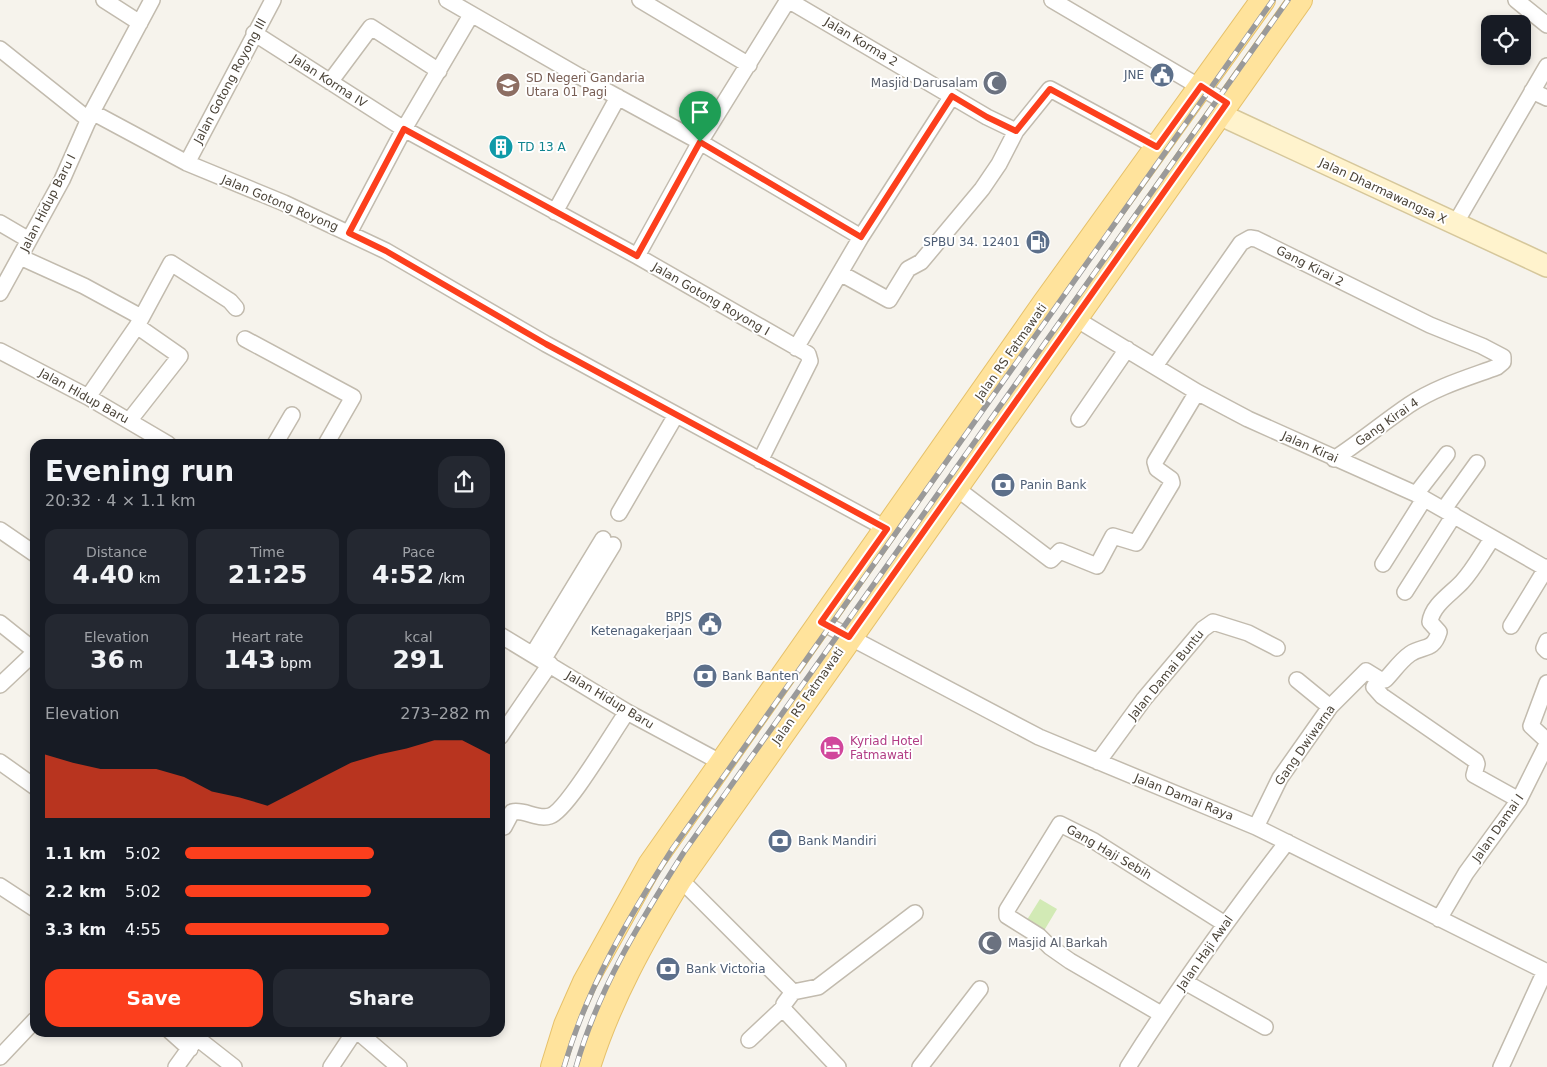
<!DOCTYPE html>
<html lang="en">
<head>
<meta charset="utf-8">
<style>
	:root { --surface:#171b24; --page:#242831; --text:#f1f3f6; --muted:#9ea1a6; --accent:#fc3f1d }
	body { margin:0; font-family:"DejaVu Sans",sans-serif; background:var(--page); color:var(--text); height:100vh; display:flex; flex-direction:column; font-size:19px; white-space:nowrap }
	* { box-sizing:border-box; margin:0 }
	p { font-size:16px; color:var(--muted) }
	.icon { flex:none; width:28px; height:28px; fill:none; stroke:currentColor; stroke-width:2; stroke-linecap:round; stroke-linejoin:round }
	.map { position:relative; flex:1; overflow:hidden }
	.side { position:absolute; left:30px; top:439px; width:475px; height:598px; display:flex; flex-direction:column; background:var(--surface); border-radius:15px; box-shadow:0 2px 8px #0003 }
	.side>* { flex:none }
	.fabs { position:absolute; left:1481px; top:15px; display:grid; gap:10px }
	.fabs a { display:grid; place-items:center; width:50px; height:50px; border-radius:10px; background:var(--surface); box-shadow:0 2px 8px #0003; font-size:25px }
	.pin { position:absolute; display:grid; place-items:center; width:42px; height:42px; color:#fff; margin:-51px -21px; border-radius:50% 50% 50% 0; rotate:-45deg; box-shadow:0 0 5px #0007 }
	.pin .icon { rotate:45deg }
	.round { display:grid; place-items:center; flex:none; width:52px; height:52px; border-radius:15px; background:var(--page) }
	.summary { display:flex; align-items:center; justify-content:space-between; height:85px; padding:0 15px }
	h1 { font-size:28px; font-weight:800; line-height:38px }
	.figures { display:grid; grid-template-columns:repeat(3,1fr); gap:8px; height:85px; padding:5px 15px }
	.figures div { display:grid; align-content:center; border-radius:12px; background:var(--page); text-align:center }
	.figures b { font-size:25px; font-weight:800 }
	.figures small { font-size:14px; font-weight:400 }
	.figures p { font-size:14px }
	.chart { height:140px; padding:10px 15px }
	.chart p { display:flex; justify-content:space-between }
	.chart svg { width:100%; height:90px; margin-top:5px; fill:var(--accent); opacity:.7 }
	.cta { display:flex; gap:10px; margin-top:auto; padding:10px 15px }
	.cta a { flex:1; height:58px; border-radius:15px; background:var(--accent); color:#fff; font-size:20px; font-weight:800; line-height:58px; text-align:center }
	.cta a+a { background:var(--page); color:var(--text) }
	ul { padding:0 15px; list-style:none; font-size:16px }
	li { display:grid; grid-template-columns:80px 60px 1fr; align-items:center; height:38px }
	li i { height:12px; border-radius:6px; background:var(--accent) }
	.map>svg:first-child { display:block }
	.green { fill:#d2eab5 }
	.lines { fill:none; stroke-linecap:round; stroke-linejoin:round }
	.street-casing { stroke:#c2bbae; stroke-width:18 }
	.secondary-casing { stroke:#d6c79b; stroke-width:24 }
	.primary-casing { stroke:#e6c16a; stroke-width:26 }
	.street { stroke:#fff; stroke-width:15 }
	.secondary { stroke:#fff3cd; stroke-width:21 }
	.primary { stroke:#ffe39c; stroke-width:24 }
	.rail-casing { stroke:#9a9a9a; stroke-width:5.5 }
	.rail { stroke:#fff; stroke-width:4; stroke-dasharray:11; stroke-linecap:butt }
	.route-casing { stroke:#fff; stroke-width:10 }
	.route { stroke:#fc3f1d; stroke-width:6 }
	.labels { text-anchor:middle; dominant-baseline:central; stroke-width:4; stroke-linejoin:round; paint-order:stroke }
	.street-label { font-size:12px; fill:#4b4439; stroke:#fff }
	.service-label { font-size:12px; fill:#4e5e75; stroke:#fff; text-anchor:start }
	.education-label { font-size:12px; fill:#785e54; stroke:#fff; text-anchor:start }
	.worship-label { font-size:12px; fill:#5b616d; stroke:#fff; text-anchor:end }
	.culture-label { font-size:12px; fill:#0d838f; stroke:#fff; text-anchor:start }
	.hotel-label { font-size:12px; fill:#b23c85; stroke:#fff; text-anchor:start }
</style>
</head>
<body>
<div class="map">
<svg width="1547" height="1067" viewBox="0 0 1547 1067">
	<rect width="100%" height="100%" fill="#f6f3ec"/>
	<path class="green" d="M 1040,899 L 1057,909 L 1042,934 L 1025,923 Z"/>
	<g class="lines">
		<defs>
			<path id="street" d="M 104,0 L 140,23
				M 447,0 L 579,76 L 700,142 L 861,237
				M 640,0 L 749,65
				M 788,0 L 987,117 L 1016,131 L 1050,89 L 1157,147
				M 1052,0 L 1227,103
				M 1516,0 L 1547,25
				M 254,33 L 404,129 L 637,256 L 808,354 L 810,361 L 760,461
				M 0,49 L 89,120
				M 330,82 L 371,27 L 439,71
				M 1532,91 L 1547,98
				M 92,112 L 187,163 L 284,203 L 386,251 L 546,344 L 887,529
				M 187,163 L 273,0
				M 555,212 L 618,97
				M 0,223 L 29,240
				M 1455,224 L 1547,66
				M 349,233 L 404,129 L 471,15
				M 637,256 L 700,142 L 788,0
				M 20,257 L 84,286 L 141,317
				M 840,273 L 889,300 L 908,269 L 921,262 L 982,189 L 999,164 L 1016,131
				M 0,293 L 62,180 L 92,112 L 152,0
				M 1076,319 L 1197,392 L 1248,419 L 1416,494 L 1547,569
				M 245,339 L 353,397 L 326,444
				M 796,348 L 861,237 L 952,96
				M 0,351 L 88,397 L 168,444
				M 1155,366 L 1241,243 L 1250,238 L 1256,239 L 1430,325 L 1482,346 L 1503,357 L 1503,362 L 1497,367 C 1467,378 1436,387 1409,405 C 1384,422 1360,442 1334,459
				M 88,397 L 137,326 L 171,263 L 230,301 L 236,308
				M 1079,419 L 1127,349
				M 129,421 L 180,356 L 137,326
				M 275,444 L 292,415
				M 956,488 L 1051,560 L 1060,551 L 1097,566 L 1113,536 L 1136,543 L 1172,483 L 1171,479 L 1157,469 L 1155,462 L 1197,392
				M 1416,494 L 1447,454
				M 1444,509 L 1477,463
				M 619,513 L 676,415
				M 0,530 L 35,554
				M 1383,564 L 1424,499
				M 1405,592 L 1454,515
				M 821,622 L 1039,737 L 1256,827 L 1547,972
				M 0,623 L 35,651
				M 1511,626 L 1547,567
				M 500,635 L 627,712 L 722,763
				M 1547,641 L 1544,648 L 1547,651
				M 533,654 L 603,539
				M 543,660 L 613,545
				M 1379,679 L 1374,687 L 1382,696 L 1476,761 L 1477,764 L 1474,775 L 1519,800
				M 1297,680 L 1330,707
				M 0,685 L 35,652
				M 500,737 L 550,664
				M 0,762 L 35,787
				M 1098,762 L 1144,699 L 1203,629 L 1213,622 L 1248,633 L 1277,648
				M 504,827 L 512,812 C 524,809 537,820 550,816 C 567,811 614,730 627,712
				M 1256,827 L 1280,778 L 1330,707 L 1366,671 L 1379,679 L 1385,680 C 1393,672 1400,661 1410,654 C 1423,645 1433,652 1439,632 L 1430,622 C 1432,605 1452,593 1462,582 C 1474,569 1482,553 1492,539
				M 680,879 L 793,992
				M 0,886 L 35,909
				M 1439,919 L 1466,873 L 1519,800 L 1547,744 L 1545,739 L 1531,726 L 1547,683
				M 1185,982 L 1265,1027
				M 793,992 L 818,987 L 915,913
				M 793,992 L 784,1004 L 785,1011 L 838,1067
				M 1161,1014 L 1070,961 L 1050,947 L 1039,936 L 1007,916 L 1007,910 L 1060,824 L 1094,841 L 1225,924
				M 170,1031 L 190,1049
				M 357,1031 L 399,1067
				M 197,1038 L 234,1067
				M 749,1040 L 783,1008
				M 0,1057 L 35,1020
				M 176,1067 L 202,1031
				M 331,1067 L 355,1031
				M 920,1067 L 980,989
				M 1128,1067 C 1177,989 1231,915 1287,842
				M 1501,1067 L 1545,971"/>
			<path id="secondary" d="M 1219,114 L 1547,266"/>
			<path id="primary" d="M 553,1067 L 566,1025 L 585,982 L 650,865 L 1044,304 L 1263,0
				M 588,1067 C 609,1000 643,939 680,879 L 1300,0"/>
		</defs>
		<use href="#street" class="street-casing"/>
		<use href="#secondary" class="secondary-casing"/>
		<use href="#primary" class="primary-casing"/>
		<use href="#street" class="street"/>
		<use href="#secondary" class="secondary"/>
		<use href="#primary" class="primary"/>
		<defs>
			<path id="rail" d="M 564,1067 C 587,987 629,917 673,848 L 1273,0
				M 576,1067 C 598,989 641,920 684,852 L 1288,0"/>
		</defs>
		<use href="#rail" class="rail-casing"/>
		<use href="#rail" class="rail"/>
	</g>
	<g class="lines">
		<defs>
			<path id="route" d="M 1201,86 L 1227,103 L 849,637 L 821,622 L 887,529 L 546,344 L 386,251 L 349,233 L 404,129 L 637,256 L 700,142 L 861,237 L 952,96 L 987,117 L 1016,131 L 1050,89 L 1157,147 Z"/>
		</defs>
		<use href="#route" class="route-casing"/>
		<use href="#route" class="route"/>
	</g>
	<defs>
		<symbol id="civic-disc" viewBox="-11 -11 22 22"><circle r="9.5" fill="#5c6f8a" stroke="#fff"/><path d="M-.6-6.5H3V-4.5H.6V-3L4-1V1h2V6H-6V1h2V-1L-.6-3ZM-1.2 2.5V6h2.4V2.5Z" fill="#fff"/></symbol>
		<symbol id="mosque-disc" viewBox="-11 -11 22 22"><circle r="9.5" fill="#6b7280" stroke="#fff"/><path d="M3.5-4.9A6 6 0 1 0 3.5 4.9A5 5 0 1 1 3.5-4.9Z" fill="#fff"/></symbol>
		<symbol id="school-disc" viewBox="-11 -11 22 22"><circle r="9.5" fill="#8d6e63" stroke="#fff"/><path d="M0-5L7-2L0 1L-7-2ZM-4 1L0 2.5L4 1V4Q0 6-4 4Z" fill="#fff"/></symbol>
		<symbol id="building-disc" viewBox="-11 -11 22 22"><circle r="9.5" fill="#0f9aa8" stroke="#fff"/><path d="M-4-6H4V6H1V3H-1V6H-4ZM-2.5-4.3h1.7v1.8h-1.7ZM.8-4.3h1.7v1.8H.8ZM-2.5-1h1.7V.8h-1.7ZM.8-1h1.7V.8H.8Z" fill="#fff"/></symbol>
		<symbol id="fuel-disc" viewBox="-11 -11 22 22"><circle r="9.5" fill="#5c6f8a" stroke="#fff"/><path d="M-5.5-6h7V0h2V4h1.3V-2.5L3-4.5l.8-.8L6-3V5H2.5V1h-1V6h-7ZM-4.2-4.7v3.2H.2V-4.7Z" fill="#fff"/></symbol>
		<symbol id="bank-disc" viewBox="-11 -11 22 22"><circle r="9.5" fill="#5c6f8a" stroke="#fff"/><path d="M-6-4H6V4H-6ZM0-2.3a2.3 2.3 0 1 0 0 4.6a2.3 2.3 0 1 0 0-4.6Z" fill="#fff"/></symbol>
		<symbol id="hotel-disc" viewBox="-11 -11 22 22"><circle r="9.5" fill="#d1479c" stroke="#fff"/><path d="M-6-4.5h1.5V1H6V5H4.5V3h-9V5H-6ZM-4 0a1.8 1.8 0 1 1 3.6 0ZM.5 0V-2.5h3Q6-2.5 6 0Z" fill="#fff"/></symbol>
	</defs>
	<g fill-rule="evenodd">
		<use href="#civic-disc" x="1148" y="61" width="28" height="28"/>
		<use href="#mosque-disc" x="981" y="69" width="28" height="28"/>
		<use href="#school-disc" x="494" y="71" width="28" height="28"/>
		<use href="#building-disc" x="487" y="133" width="28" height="28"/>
		<use href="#fuel-disc" x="1024" y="228" width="28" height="28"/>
		<use href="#bank-disc" x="989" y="471" width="28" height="28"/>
		<use href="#civic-disc" x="696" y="610" width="28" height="28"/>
		<use href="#bank-disc" x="691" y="662" width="28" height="28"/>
		<use href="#hotel-disc" x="818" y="734" width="28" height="28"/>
		<use href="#bank-disc" x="766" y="827" width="28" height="28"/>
		<use href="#mosque-disc" x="976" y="929" width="28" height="28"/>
		<use href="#bank-disc" x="654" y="955" width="28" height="28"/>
	</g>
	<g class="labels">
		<g class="street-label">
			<text transform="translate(861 42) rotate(31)">Jalan Korma 2</text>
			<text transform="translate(230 81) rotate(-62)">Jalan Gotong Royong III</text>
			<text transform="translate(329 81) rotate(33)">Jalan Korma IV</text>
			<text transform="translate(1383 191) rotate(25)">Jalan Dharmawangsa X</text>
			<text transform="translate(48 203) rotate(-63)">Jalan Hidup Baru I</text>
			<text transform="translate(280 203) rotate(23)">Jalan Gotong Royong</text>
			<text transform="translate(1310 266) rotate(27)">Gang Kirai 2</text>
			<text transform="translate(711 299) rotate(30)">Jalan Gotong Royong I</text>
			<text transform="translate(1011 352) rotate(-55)">Jalan RS Fatmawati</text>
			<text transform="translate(84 396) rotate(29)">Jalan Hidup Baru</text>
			<text transform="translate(1387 422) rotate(-35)">Gang Kirai 4</text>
			<text transform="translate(1310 447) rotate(24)">Jalan Kirai</text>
			<text transform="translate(1166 675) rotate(-51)">Jalan Damai Buntu</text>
			<text transform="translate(808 696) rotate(-55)">Jalan RS Fatmawati</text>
			<text transform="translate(610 700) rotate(31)">Jalan Hidup Baru</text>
			<text transform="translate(1305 745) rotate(-55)">Gang Dwiwarna</text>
			<text transform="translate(1184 797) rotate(22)">Jalan Damai Raya</text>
			<text transform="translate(1498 828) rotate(-55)">Jalan Damai I</text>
			<text transform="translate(1109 852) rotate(30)">Gang Haji Sebih</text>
			<text transform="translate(1205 953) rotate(-55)">Jalan Haji Awal</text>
		</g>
		<g class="service-label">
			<text x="1144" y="75" text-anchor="end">JNE</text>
			<text x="1020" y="242" text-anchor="end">SPBU 34. 12401</text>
			<text x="1020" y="485">Panin Bank</text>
			<text x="692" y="617" text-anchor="end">BPJS<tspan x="692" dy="14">Ketenagakerjaan</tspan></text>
			<text x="722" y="676">Bank Banten</text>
			<text x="798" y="841">Bank Mandiri</text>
			<text x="686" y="969">Bank Victoria</text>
		</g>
		<g class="education-label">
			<text x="526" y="78">SD Negeri Gandaria<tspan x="526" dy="14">Utara 01 Pagi</tspan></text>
		</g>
		<g class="worship-label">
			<text x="978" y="83">Masjid Darusalam</text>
			<text x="1008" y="943" text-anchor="start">Masjid Al Barkah</text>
		</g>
		<g class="culture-label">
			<text x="518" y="147">TD 13 A</text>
		</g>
		<g class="hotel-label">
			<text x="850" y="741">Kyriad Hotel<tspan x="850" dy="14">Fatmawati</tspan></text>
		</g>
	</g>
</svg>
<div class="fabs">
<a><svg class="icon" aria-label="locate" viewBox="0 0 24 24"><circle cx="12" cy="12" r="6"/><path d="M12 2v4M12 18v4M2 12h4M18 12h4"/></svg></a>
</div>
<div class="pin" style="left:700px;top:142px;background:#1e9e55"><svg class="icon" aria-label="arrive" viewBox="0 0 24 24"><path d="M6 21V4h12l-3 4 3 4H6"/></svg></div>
<section class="side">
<div class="summary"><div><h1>Evening run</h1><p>20:32 · 4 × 1.1 km</p></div><a class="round"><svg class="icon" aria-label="share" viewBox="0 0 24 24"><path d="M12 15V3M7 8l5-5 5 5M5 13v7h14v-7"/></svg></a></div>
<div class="figures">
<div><p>Distance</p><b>4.40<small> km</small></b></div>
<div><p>Time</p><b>21:25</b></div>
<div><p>Pace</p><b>4:52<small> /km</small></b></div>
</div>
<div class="figures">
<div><p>Elevation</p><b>36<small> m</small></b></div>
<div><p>Heart rate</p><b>143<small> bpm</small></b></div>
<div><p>kcal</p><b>291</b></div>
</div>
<div class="chart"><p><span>Elevation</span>273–282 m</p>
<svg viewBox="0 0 160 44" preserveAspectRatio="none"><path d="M0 44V13L10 17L20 20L30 20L40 20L50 24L60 31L70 34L80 38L90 31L100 24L110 17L120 13L130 10L140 6L150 6L160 13V44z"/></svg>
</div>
<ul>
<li><b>1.1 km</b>5:02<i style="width:62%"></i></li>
<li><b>2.2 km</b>5:02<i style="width:61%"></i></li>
<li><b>3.3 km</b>4:55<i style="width:67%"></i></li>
</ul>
<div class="cta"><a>Save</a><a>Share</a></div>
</section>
</div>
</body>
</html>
